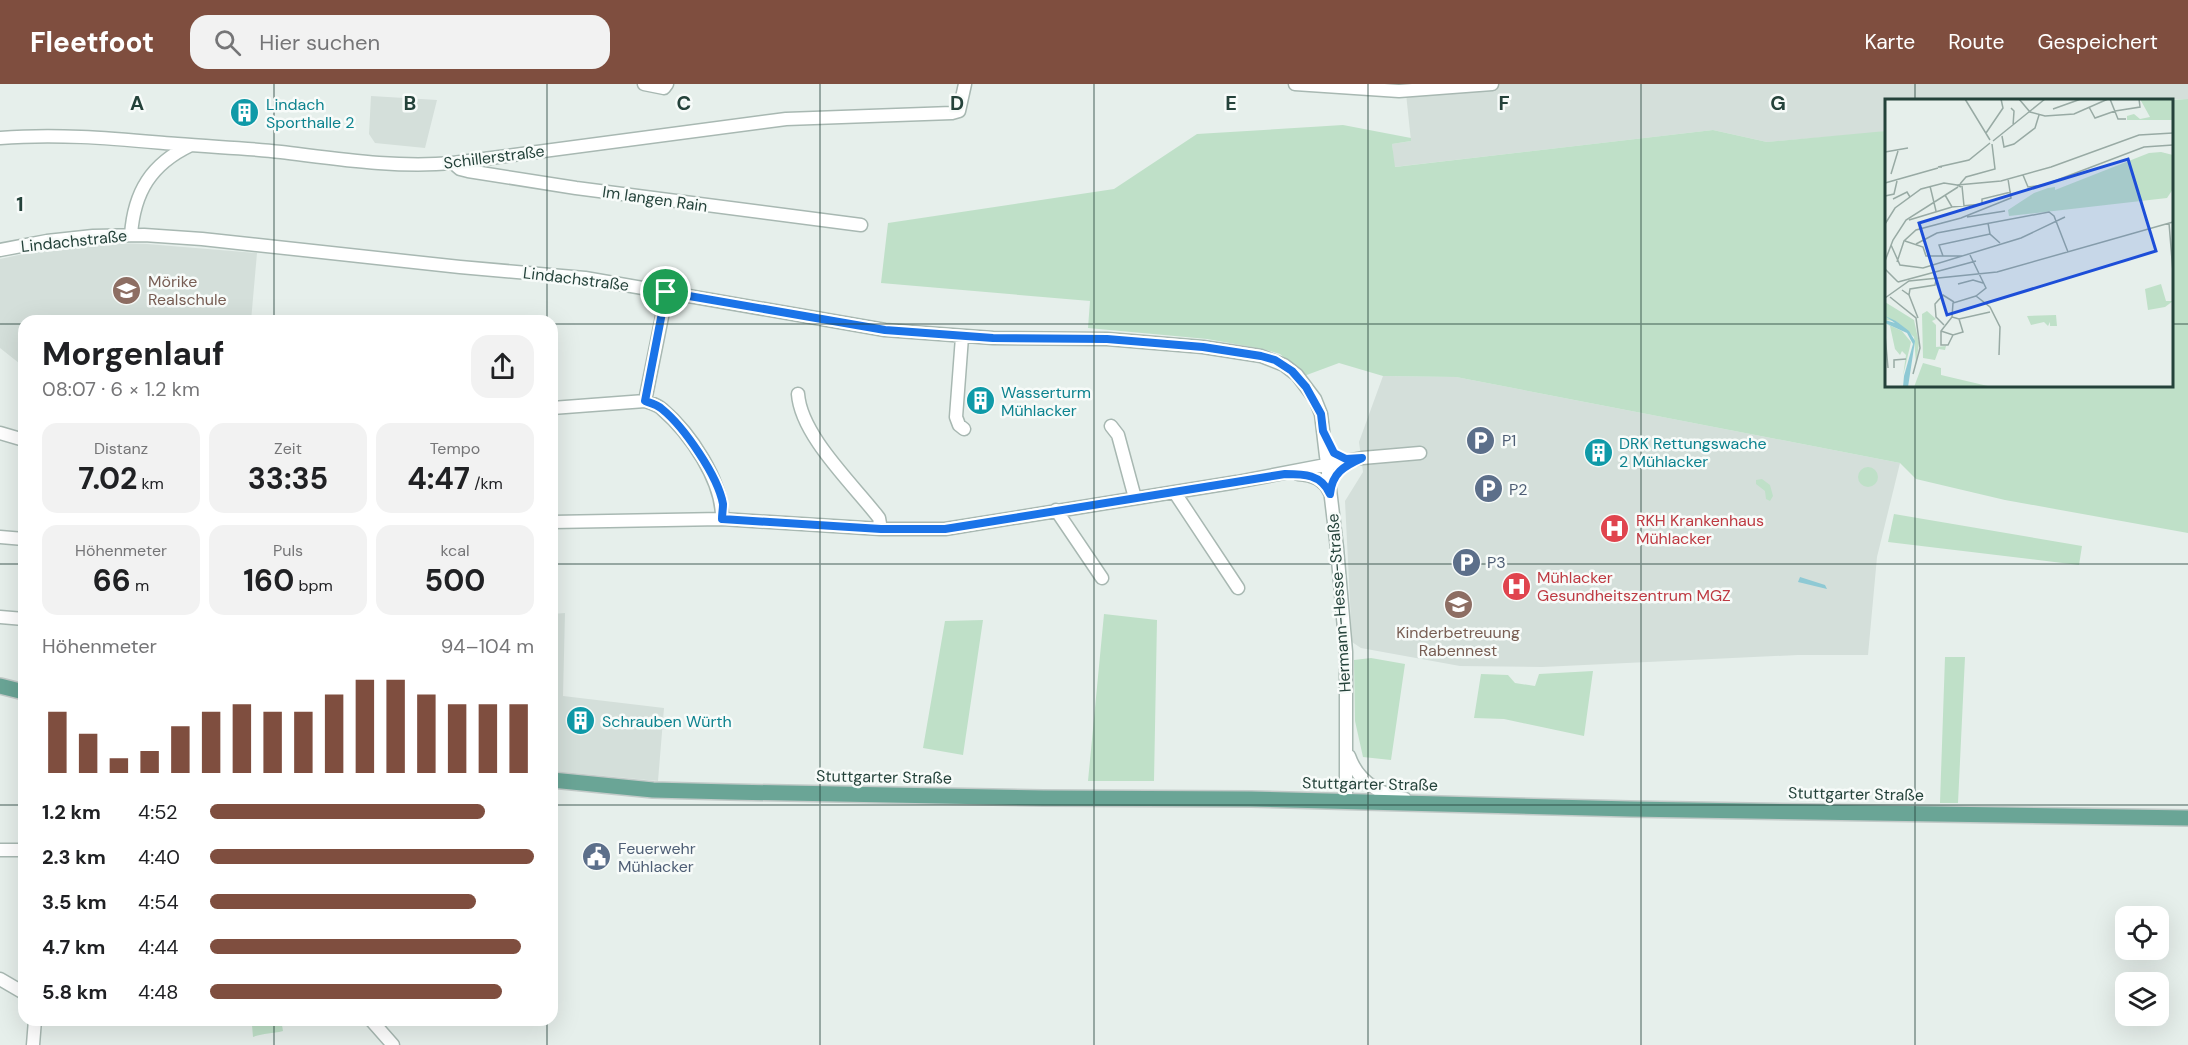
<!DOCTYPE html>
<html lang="de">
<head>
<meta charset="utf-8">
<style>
	:root { --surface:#fff; --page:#f2f2f2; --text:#202124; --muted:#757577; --accent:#7f4e3f }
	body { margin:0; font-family:"DM Sans",sans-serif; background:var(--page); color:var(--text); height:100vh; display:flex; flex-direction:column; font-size:22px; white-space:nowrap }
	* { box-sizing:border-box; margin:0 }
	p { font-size:20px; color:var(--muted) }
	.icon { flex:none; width:33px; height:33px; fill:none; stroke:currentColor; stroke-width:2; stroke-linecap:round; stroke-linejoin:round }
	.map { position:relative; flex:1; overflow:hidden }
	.sheet { position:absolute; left:18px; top:231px; width:540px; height:711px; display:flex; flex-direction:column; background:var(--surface); border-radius:18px; box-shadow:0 6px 24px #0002 }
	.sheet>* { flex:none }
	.tools { position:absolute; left:2115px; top:822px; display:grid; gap:12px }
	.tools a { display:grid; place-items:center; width:54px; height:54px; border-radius:12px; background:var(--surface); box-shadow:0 6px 24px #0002; font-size:30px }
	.pin { position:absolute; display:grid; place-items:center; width:51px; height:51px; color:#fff; margin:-26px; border:3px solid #fff; border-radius:50%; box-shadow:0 2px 6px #0007 }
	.round { display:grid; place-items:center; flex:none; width:63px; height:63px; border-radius:18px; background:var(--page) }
	.headline { display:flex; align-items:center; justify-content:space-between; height:102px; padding:0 24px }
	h1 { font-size:33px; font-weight:700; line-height:45px }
	.figures { display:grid; grid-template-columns:repeat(3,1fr); gap:9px; height:102px; padding:6px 24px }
	.figures div { display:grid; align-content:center; border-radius:15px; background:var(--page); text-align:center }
	.figures b { font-size:30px; font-weight:700 }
	.figures small { font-size:16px; font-weight:400 }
	.figures p { font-size:16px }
	.chart { height:168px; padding:12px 24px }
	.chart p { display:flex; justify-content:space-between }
	.chart svg { width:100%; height:108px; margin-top:6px; stroke:var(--accent); stroke-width:6 }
	ul { padding:0 24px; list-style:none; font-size:20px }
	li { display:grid; grid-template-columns:96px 72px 1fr; align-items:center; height:45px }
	li i { height:15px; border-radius:8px; background:var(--accent) }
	header { display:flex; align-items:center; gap:36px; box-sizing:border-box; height:84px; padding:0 30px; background:var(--accent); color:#fff }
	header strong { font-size:28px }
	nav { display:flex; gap:33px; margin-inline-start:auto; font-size:21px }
	.search { width:420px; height:54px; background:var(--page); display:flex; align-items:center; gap:15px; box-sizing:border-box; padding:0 21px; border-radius:18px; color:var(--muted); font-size:22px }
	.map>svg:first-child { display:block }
	.built { fill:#d4dfda }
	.green { fill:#bfe0c8 }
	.water { fill:#8ec9d4 }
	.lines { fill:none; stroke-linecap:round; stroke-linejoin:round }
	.minor-casing { stroke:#a8b8b2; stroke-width:15 }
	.major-casing { stroke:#c2cac8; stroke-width:18 }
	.minor { stroke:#fff; stroke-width:12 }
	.major { stroke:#6aa596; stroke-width:15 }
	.route-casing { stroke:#fff; stroke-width:12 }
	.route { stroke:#1a73e8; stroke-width:8 }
	.grid { fill:none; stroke:#24423a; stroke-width:1.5; stroke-opacity:0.55 }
	.labels { text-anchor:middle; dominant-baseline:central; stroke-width:5; stroke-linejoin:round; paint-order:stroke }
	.culture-label { font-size:16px; fill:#0d838f; stroke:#f7fbf9; text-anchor:start }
	.street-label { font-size:16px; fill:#24423a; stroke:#f7fbf9 }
	.education-label { font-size:16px; fill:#785e54; stroke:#f7fbf9; text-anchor:start }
	.service-label { font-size:16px; fill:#4e5e75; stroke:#f7fbf9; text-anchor:start }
	.health-label { font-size:16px; fill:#be3a42; stroke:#f7fbf9; text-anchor:start }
	.inset-road { fill:none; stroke:#98aaa4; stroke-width:1.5 }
	.view { fill:#1d4ed8; fill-opacity:0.15; stroke:#1d4ed8; stroke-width:3 }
	.inset-edge { fill:none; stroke:#24423a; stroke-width:3 }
	.grid-label { font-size:20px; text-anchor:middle; font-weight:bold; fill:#24423a; stroke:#f7fbf9; stroke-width:5; stroke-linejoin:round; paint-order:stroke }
</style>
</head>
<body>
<header>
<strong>Fleetfoot</strong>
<div class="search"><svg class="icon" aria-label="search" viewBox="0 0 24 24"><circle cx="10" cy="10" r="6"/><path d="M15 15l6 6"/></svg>Hier suchen</div>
<nav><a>Karte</a><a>Route</a><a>Gespeichert</a></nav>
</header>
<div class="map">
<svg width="2188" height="961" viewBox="0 0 2188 961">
	<rect width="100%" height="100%" fill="#e6efeb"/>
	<path class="built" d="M 1405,0 L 2188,0 L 2188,15 L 1886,16 L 1886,47 L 1875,49 L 1767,58 L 1713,46 L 1394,83 L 1392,60 L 1411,57 Z
		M 371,12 L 437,16 L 425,64 L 375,59 L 369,50 Z
		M 108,159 L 147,160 L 257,169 L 251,237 L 24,237 L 24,283 L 0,264 L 0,175 L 61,162 Z
		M 1383,292 L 1456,293 L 1900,379 L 1877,473 L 1868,571 L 1798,571 L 1542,583 L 1460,582 L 1361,564 L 1352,558 L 1345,417 L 1363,388 L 1359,358 Z
		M 565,529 L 563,612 L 664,624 L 658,697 L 552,687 L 552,530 Z"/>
	<path class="green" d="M 2188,15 L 2188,449 L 2005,416 L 1916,395 L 1900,379 L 1456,293 L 1383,292 L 1339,279 L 1304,292 L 1280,270 L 1263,265 L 1207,255 L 1088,244 L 1090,217 L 881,199 L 888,139 L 1114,105 L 1197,50 L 1343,41 L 1411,54 L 1411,57 L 1392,60 L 1395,83 L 1713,46 L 1767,58 L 1886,47 L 1886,302 L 2172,302 L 2172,16 L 2169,16 Z
		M1858 393a10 10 0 1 1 20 0a10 10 0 1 1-20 0Z
		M 1762,395 L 1770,401 L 1773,412 L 1770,417 L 1766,415 L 1765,407 L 1756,400 L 1756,396 Z
		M 1894,430 L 2082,462 L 2079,481 L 1888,458 Z
		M 1104,530 L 1157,536 L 1154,697 L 1088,697 Z
		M 983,536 L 963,671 L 923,664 L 945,537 Z
		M 1945,573 L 1965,573 L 1958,719 L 1940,719 Z
		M 1371,574 L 1405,580 L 1391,676 L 1363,673 L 1355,637 L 1354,576 Z
		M 1593,587 L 1584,652 L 1504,635 L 1474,634 L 1481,590 L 1508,591 L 1515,599 L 1535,602 L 1539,590 Z
		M 260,936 L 266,936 L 264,937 L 265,942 L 282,941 L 283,947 C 272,950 263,949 253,953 L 252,941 L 260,941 Z"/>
	<path class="water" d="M 1800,493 L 1825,501 L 1827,505 L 1798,498 Z"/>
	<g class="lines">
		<defs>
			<path id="minor" d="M 644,0 L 664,4 L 667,0
				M 1295,0 L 1399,7 L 1492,0
				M 0,54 C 60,49 118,55 177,60 C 212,63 247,64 281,68 C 339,75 395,84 453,79 L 786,35 L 952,29 L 959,27 L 965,0
				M 453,79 L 460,85 L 468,87 L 576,104 L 861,141
				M 131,151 C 134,108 151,80 191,61
				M 0,166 L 47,157 L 93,152 L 144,151 L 202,155 L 460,183 L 585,194 L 885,246 L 993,254 L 1107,255 L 1203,263 L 1261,272 L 1284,281 L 1297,291 L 1315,315 L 1321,330 L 1337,464 L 1346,568 L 1346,717
				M 667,208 L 645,317 C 651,319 658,321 662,325 C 690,349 723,397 722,435
				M 962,253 L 956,333 L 959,341 L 964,345
				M 798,310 C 801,352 854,401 879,434 L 881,445
				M 552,324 L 645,317
				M 1111,342 L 1118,351 L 1135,414
				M 0,349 L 24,356
				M 1298,390 C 1313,391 1324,395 1330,409
				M 1175,409 L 1238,504
				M 1056,426 L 1102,494
				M 552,438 L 722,435 L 881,445 L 945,445 L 1237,398 L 1362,374 L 1420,369
				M 0,453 L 24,455
				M 0,533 L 24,535
				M 1349,672 C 1358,698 1379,710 1405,715
				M 0,766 L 24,766
				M 0,895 L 24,909
				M 371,936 L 393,961
				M 33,961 L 35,936"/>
			<path id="major" d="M 0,602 L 24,608
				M 552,696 L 653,706 L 730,708 L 1043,714 L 1251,715 L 1630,725 L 2188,734"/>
		</defs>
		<use href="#minor" class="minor-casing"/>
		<use href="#major" class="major-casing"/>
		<use href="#minor" class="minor"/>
		<use href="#major" class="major"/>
	</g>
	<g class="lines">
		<defs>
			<path id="route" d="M 666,208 L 885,246 L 993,254 L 1107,255 L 1203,263 L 1261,272 L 1275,276 L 1292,287 L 1306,303 L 1321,330 L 1323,347 L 1334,369 L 1346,375 L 1362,374 C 1344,382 1332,389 1330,410 C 1321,390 1304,390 1285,390 L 945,445 L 881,445 L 722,435 C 722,430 723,425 723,420 C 718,392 684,343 662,325 C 658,321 651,319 645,317 Z"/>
		</defs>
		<use href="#route" class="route-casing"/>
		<use href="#route" class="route"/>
	</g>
	<path class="grid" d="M 274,0 L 274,237M 547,0 L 547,237M 820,0 L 820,961M 1094,0 L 1094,961M 1368,0 L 1368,961M 1641,0 L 1641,961M 1915,0 L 1915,16M 0,240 L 24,240M 552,240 L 1886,240M 2172,240 L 2188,240M 1915,302 L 1915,961M 0,480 L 24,480M 552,480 L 2188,480M 0,721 L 24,721M 552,721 L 2188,721M 274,936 L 274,961M 547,936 L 547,961"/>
	<defs>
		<symbol id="building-disc" viewBox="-11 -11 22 22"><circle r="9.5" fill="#0f9aa8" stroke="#f7fbf9"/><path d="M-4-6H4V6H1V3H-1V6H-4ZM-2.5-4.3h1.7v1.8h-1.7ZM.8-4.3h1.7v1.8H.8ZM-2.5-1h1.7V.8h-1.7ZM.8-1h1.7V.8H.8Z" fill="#fff"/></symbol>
		<symbol id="school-disc" viewBox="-11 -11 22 22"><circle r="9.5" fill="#8d6e63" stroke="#f7fbf9"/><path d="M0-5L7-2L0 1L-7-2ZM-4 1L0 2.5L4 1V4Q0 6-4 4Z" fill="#fff"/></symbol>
		<symbol id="parking-disc" viewBox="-11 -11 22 22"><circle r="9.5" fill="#5c6f8a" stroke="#f7fbf9"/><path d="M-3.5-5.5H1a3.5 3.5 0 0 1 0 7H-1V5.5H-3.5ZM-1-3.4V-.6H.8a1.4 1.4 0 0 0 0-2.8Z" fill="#fff"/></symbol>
		<symbol id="hospital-disc" viewBox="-11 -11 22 22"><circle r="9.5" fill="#e0444e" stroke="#f7fbf9"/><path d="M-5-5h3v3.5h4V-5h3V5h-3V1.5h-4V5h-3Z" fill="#fff"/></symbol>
		<symbol id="civic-disc" viewBox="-11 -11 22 22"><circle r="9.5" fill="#5c6f8a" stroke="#f7fbf9"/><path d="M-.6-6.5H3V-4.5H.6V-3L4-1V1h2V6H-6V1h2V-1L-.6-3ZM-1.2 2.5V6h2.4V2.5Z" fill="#fff"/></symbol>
	</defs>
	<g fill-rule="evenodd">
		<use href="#building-disc" x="228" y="12" width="33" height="33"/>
		<use href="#school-disc" x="110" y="190" width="33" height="33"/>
		<use href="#building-disc" x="964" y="300" width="33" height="33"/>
		<use href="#parking-disc" x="1464" y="340" width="33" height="33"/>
		<use href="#building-disc" x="1582" y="352" width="33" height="33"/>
		<use href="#parking-disc" x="1472" y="388" width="33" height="33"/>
		<use href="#hospital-disc" x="1598" y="428" width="33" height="33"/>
		<use href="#parking-disc" x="1450" y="462" width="33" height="33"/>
		<use href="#hospital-disc" x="1500" y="486" width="33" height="33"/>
		<use href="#school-disc" x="1442" y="504" width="33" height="33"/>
		<use href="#building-disc" x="564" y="620" width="33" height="33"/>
		<use href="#civic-disc" x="580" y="756" width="33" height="33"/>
	</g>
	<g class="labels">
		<g class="culture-label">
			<text x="266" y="20">Lindach<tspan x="266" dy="18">Sporthalle 2</tspan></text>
			<text x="1001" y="308">Wasserturm<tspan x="1001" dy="18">Mühlacker</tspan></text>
			<text x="1619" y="359">DRK Rettungswache<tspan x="1619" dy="18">2 Mühlacker</tspan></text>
			<text x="602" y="637">Schrauben Würth</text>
		</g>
		<g class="street-label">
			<text transform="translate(494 73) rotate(-7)">Schillerstraße</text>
			<text transform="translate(655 115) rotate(8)">Im langen Rain</text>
			<text transform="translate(74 157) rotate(-6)">Lindachstraße</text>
			<text transform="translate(576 195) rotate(7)">Lindachstraße</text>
			<text transform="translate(1339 519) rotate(-94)">Hermann-Hesse-Straße</text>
			<text transform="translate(884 693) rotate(1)">Stuttgarter Straße</text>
			<text transform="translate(1370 700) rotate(1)">Stuttgarter Straße</text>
			<text transform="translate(1856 710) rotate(1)">Stuttgarter Straße</text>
		</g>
		<g class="education-label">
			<text x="148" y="197">Mörike<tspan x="148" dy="18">Realschule</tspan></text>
			<text x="1458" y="548" text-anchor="middle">Kinderbetreuung<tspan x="1458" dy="18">Rabennest</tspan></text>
		</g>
		<g class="service-label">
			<text x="1502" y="356">P1</text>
			<text x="1509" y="405">P2</text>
			<text x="1487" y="478">P3</text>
			<text x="618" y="764">Feuerwehr<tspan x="618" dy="18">Mühlacker</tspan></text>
		</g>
		<g class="health-label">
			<text x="1636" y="436">RKH Krankenhaus<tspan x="1636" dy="18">Mühlacker</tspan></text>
			<text x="1537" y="493">Mühlacker<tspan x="1537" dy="18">Gesundheitszentrum MGZ</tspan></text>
		</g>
	</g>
	<g transform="translate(1885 15)">
		<rect width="288" height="288" fill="#e6efeb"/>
		<path d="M 255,0 L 288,0 L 288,21 L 242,21 L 242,17 L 249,15 L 255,20 L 265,18 ZM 276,53 L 288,56 L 288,90 L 282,99 L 124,117 L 123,111 L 149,94 L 163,89 L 170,88 L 170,91 L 264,54 ZM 276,185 L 281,202 L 288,202 L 280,208 L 263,211 L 260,190 ZM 0,203 L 29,221 L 34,244 L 31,265 L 29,238 L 11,222 L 0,221 ZM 42,212 L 51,220 L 47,222 L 51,226 L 51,248 L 61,247 L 60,251 L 54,250 L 50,261 L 38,259 L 37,215 ZM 171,216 L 172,227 L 165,227 L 165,223 L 163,227 L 159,223 L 146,226 L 142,217 ZM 0,224 L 17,232 L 26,243 L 18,277 L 21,256 L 17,252 L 15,256 L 10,250 L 5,227 ZM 38,264 L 56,269 L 56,276 L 107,288 L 29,288 Z" fill="#bfe0c8"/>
		<path d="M 0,217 L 11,222 L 24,232 L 30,242 L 23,288 L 18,288 L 19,277 L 28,245 L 22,234 L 0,224 L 0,221 L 10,224 Z" fill="#8ec9d4"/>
		<path class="inset-road" d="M 80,0 L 105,41M 134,0 L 145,13 L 160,17 L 189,15 L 223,0M 225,0 L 233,20 L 241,20M 204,8 L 210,19 L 230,12M 126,9 L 129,12 L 128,27M 168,10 L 196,0M 230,12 L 255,8 L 254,0M 101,34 L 118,9 L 116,0M 117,37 L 119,48 L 129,45 L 150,29 L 154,16M 108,42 L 160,0M 0,53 L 23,49M 57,68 L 53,68 L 84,61 L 105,44M 6,75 L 13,52M 138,76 L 143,88 L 159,86 L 259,48 L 288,46M 0,84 L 53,69M 75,85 L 81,78 L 110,70 L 107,45M 45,87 L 51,112M 77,87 L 79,107M 76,88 L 72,86 L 116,82 L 166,68 L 254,36 L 288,34M 60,96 L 67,108 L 97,105 L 97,100 L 126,93M 0,97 L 9,95 L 12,82M 8,100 L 22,93 L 25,98M 82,118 L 120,112M 24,121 L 67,108M 103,124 L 105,135 L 115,144M 284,124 L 288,173M 0,125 L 10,109 L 36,90 L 59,84 L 72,86M 20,142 L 38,148 L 41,157 L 77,157M 31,145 L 52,134 L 164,113 L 169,117 L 183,153M 6,146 L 15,166 L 38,169 L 136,139 L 180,118M 85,156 L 101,189 L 91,197M 58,157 L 54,146 L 105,135M 0,162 L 8,141 L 21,121 L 73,88M 12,163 L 19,142 L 31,131 L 76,119 L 126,99 L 123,80M 0,170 L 13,183M 13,183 L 91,162M 73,185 L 88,181 L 98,184M 17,191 L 24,196 L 33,219M 24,196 L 25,190 L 50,186 L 51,181M 91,197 L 68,204 L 67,218 L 74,220 L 105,213M 91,197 L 105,208 L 115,228 L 114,256M 5,198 L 31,219 L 35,249 L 28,275M 0,199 L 24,182 L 112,173 L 288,123M 67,218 L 56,232 L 56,246 L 63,246 L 68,236M 59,226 L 51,218 L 50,205 L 58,196 L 69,203M 56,232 L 68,236 L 78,233 L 74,220M 0,236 L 3,269M 9,269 L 9,261 L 21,260"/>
		<path class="view" d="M 243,60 L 271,152 L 62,216 L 34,124 Z"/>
		<rect width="288" height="288" class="inset-edge"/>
	</g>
	<g class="grid-label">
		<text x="137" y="26">A</text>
		<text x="410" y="26">B</text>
		<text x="684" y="26">C</text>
		<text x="957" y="26">D</text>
		<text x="1231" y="26">E</text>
		<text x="1504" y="26">F</text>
		<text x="1778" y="26">G</text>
		<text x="20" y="127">1</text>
	</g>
</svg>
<div class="tools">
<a><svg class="icon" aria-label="locate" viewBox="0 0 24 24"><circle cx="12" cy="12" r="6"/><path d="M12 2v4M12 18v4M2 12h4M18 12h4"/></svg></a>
<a><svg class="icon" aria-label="layers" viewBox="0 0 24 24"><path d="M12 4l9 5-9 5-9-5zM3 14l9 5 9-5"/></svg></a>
</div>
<div class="pin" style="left:666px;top:208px;background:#1e9e55"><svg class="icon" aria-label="arrive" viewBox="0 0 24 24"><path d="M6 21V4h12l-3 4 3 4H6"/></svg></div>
<section class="sheet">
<div class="headline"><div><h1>Morgenlauf</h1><p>08:07 · 6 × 1.2 km</p></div><a class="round"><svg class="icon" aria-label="share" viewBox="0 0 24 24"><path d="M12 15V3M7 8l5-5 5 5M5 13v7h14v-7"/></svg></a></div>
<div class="figures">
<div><p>Distanz</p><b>7.02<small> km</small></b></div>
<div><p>Zeit</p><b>33:35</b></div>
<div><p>Tempo</p><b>4:47<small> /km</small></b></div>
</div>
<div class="figures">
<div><p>Höhenmeter</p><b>66<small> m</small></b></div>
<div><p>Puls</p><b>160<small> bpm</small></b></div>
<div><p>kcal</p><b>500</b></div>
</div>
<div class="chart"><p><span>Höhenmeter</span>94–104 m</p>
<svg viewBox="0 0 160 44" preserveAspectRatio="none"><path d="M5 44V19M15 44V28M25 44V38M35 44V35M45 44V25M55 44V19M65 44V16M75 44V19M85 44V19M95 44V12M105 44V6M115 44V6M125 44V12M135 44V16M145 44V16M155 44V16"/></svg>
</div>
<ul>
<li><b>1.2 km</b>4:52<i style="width:85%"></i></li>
<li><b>2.3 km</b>4:40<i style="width:100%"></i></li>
<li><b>3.5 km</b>4:54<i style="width:82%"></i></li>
<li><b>4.7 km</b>4:44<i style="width:96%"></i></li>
<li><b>5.8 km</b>4:48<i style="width:90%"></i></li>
</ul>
</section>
</div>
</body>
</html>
